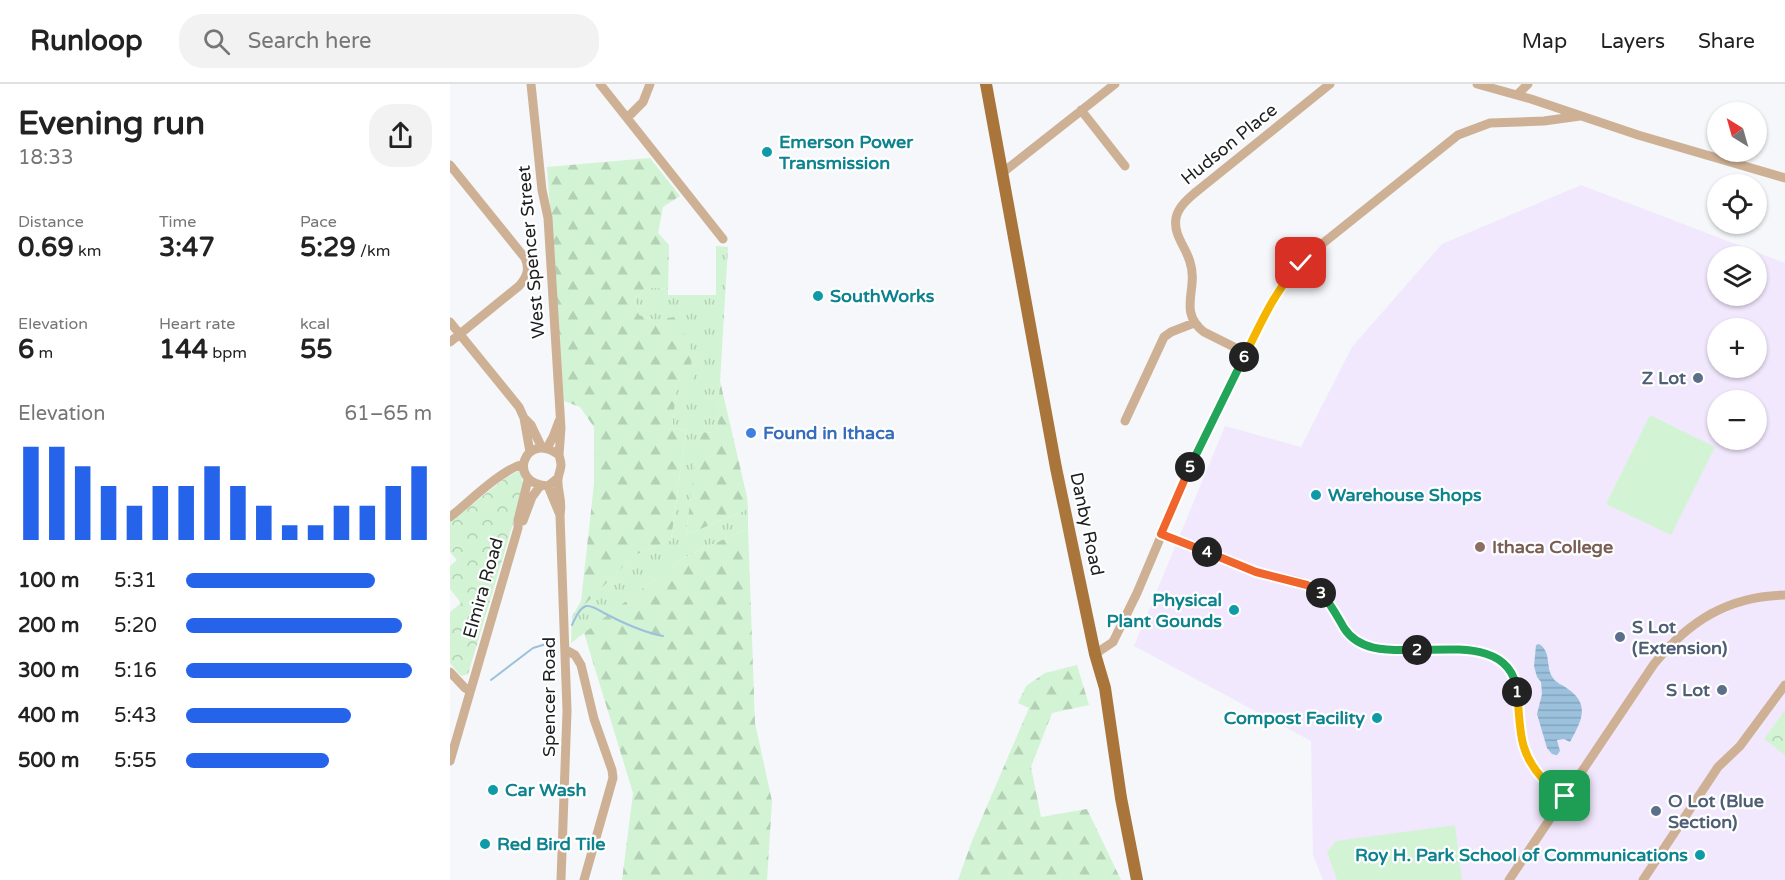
<!DOCTYPE html>
<html lang="en">
<head>
<meta charset="utf-8">
<style>
	:root { --surface:#fff; --page:#f2f2f2; --text:#222; --muted:#767676; --line:#e0e0e0; --accent:#2563eb }
	body { margin:0; font-family:"Varela Round",sans-serif; background:var(--page); color:var(--text); height:100vh; display:flex; flex-direction:column; font-size:22px; white-space:nowrap }
	* { box-sizing:border-box; margin:0 }
	p { font-size:20px; color:var(--muted) }
	.icon { flex:none; width:33px; height:33px; fill:none; stroke:currentColor; stroke-width:2; stroke-linecap:round; stroke-linejoin:round }
	.map { position:relative; flex:1; overflow:hidden }
	.sheet { display:flex; flex-direction:column; background:var(--surface); width:450px }
	.sheet>* { flex:none }
	.needle { width:39px; rotate:323deg }
	.tools { position:absolute; left:1257px; top:18px; display:grid; gap:12px }
	.tools a { display:grid; place-items:center; width:60px; height:60px; border-radius:50%; background:var(--surface); box-shadow:0 2px 4px #0004; font-size:30px }
	.pin { position:absolute; display:grid; place-items:center; width:51px; height:51px; color:#fff; margin:-26px; border-radius:12px; box-shadow:0 3px 9px #0006 }
	.km { position:absolute; width:30px; height:30px; margin:-15px; border-radius:50%; background:#222; color:#fff; font-size:16px; line-height:30px; text-align:center }
	.round { display:grid; place-items:center; flex:none; width:63px; height:63px; border-radius:24px; background:var(--page) }
	.overview { display:flex; align-items:center; justify-content:space-between; height:102px; padding:0 18px }
	h1 { font-size:33px; font-weight:700; line-height:45px }
	.stats { display:grid; grid-template-columns:repeat(3,1fr); gap:9px; height:102px; padding:6px 18px }
	.stats div { display:grid; align-content:center }
	.stats b { font-size:26px; font-weight:700 }
	.stats small { font-size:16px; font-weight:400 }
	.stats p { font-size:16px }
	.chart { height:168px; padding:12px 18px }
	.chart p { display:flex; justify-content:space-between }
	.chart svg { width:100%; height:108px; margin-top:6px; stroke:var(--accent); stroke-width:6 }
	ul { padding:0 18px; list-style:none; font-size:20px }
	li { display:grid; grid-template-columns:96px 72px 1fr; align-items:center; height:45px }
	li i { height:15px; border-radius:8px; background:var(--accent) }
	header { display:flex; align-items:center; gap:36px; box-sizing:border-box; height:84px; padding:0 30px; background:var(--surface); border-bottom:2px solid var(--line) }
	header strong { font-size:28px }
	nav { display:flex; gap:33px; margin-inline-start:auto; font-size:21px }
	.search { width:420px; height:54px; background:var(--page); display:flex; align-items:center; gap:15px; box-sizing:border-box; padding:0 21px; border-radius:24px; color:var(--muted); font-size:22px }
	main { display:flex; flex:1; min-height:0 }
	.map>svg:first-child { display:block }
	.education { fill:#f2e8fd; fill-rule:evenodd }
	.grass { fill:url(#grass-tufts) }
	.forest { fill:url(#forest-firs) }
	.park { fill:url(#park-crowns) }
	.garden { fill:#d2f4d4 }
	.water { fill:url(#water-rules) }
	.lines { fill:none; stroke-linecap:round; stroke-linejoin:round }
	.stream { stroke:#9bc1dd; stroke-width:2 }
	.minor { stroke:#ceb194; stroke-width:9 }
	.major { stroke:#a9753b; stroke-width:12 }
	.split-1-casing { stroke:#fff; stroke-width:12 }
	.split-2-casing { stroke:#fff; stroke-width:12 }
	.split-3-casing { stroke:#fff; stroke-width:12 }
	.split-4-casing { stroke:#fff; stroke-width:12 }
	.split-5-casing { stroke:#fff; stroke-width:12 }
	.split-6-casing { stroke:#fff; stroke-width:12 }
	.split-7-casing { stroke:#fff; stroke-width:12 }
	.split-1 { stroke:#f5b400; stroke-width:8 }
	.split-2 { stroke:#22a559; stroke-width:8 }
	.split-3 { stroke:#22a559; stroke-width:8 }
	.split-4 { stroke:#f0652b; stroke-width:8 }
	.split-5 { stroke:#f0652b; stroke-width:8 }
	.split-6 { stroke:#22a559; stroke-width:8 }
	.split-7 { stroke:#f5b400; stroke-width:8 }
	.culture-dot { fill:#0f9aa8; stroke:#fff; stroke-width:2 }
	.service-dot { fill:#5c6f8a; stroke:#fff; stroke-width:2 }
	.shop-dot { fill:#3f7fe0; stroke:#fff; stroke-width:2 }
	.education-dot { fill:#8d6e63; stroke:#fff; stroke-width:2 }
	.labels { text-anchor:middle; dominant-baseline:central; stroke-width:4.5; stroke-linejoin:round; paint-order:stroke }
	.culture-label { font-size:18px; font-weight:bold; fill:#0d838f; stroke:#fff; text-anchor:start }
	.street-label { font-size:18px; fill:#1d1e1f; stroke:#fff }
	.service-label { font-size:18px; font-weight:bold; fill:#4e5e75; stroke:#fff; text-anchor:end }
	.shop-label { font-size:18px; font-weight:bold; fill:#366cbe; stroke:#fff; text-anchor:start }
	.education-label { font-size:18px; font-weight:bold; fill:#785e54; stroke:#fff; text-anchor:start }
</style>
</head>
<body>
<header>
<strong>Runloop</strong>
<div class="search"><svg class="icon" aria-label="search" viewBox="0 0 24 24"><circle cx="10" cy="10" r="6"/><path d="M15 15l6 6"/></svg>Search here</div>
<nav><a>Map</a><a>Layers</a><a>Share</a></nav>
</header>
<main>
<section class="sheet">
<div class="overview"><div><h1>Evening run</h1><p>18:33</p></div><a class="round"><svg class="icon" aria-label="share" viewBox="0 0 24 24"><path d="M12 15V3M7 8l5-5 5 5M5 13v7h14v-7"/></svg></a></div>
<div class="stats">
<div><p>Distance</p><b>0.69<small> km</small></b></div>
<div><p>Time</p><b>3:47</b></div>
<div><p>Pace</p><b>5:29<small> /km</small></b></div>
</div>
<div class="stats">
<div><p>Elevation</p><b>6<small> m</small></b></div>
<div><p>Heart rate</p><b>144<small> bpm</small></b></div>
<div><p>kcal</p><b>55</b></div>
</div>
<div class="chart"><p><span>Elevation</span>61–65 m</p>
<svg viewBox="0 0 160 44" preserveAspectRatio="none"><path d="M5 44V6M15 44V6M25 44V14M35 44V22M45 44V30M55 44V22M65 44V22M75 44V14M85 44V22M95 44V30M105 44V38M115 44V38M125 44V30M135 44V30M145 44V22M155 44V14"/></svg>
</div>
<ul>
<li><b>100 m</b>5:31<i style="width:77%"></i></li>
<li><b>200 m</b>5:20<i style="width:88%"></i></li>
<li><b>300 m</b>5:16<i style="width:92%"></i></li>
<li><b>400 m</b>5:43<i style="width:67%"></i></li>
<li><b>500 m</b>5:55<i style="width:58%"></i></li>
</ul>
</section>
<div class="map">
<svg width="1335" height="796" viewBox="0 0 1335 796">
	<defs>
		<pattern id="grass-tufts" width="24" height="20" patternUnits="userSpaceOnUse" patternTransform="scale(1.5)"><rect width="24" height="20" fill="#d2f4d4"/><path d="M3 7l-1-3M5 7V3M7 7l1-3M15 17l-1-3M17 17v-4M19 17l1-3" fill="none" stroke="#b4d1b6"/></pattern>
		<pattern id="forest-firs" width="22" height="20" patternUnits="userSpaceOnUse" patternTransform="scale(1.5)"><rect width="22" height="20" fill="#d2f4d4"/><path d="M5 1l3.5 6h-7zM16 11l3.5 6h-7z" fill="#b4d1b6"/></pattern>
		<pattern id="park-crowns" width="20" height="18" patternUnits="userSpaceOnUse" patternTransform="scale(1.5)"><rect width="20" height="18" fill="#d2f4d4"/><path d="M2 6a3 3 0 1 1 6 0M12 15a3 3 0 1 1 6 0" fill="none" stroke="#b4d1b6"/></pattern>
		<pattern id="water-rules" width="6" height="5" patternUnits="userSpaceOnUse" patternTransform="scale(1.5)"><rect width="6" height="5" fill="#9bc1dd"/><path d="M0 2.5h6" fill="none" stroke="#85a5bd"/></pattern>
	</defs>
	<rect width="100%" height="100%" fill="#f5f7fa"/>
	<path class="education" d="M 1131,101 L 1335,179 L 1335,796 L 873,796 L 863,771 L 861,657 L 684,562 L 775,342 L 851,363 L 902,263 L 992,160 ZM 1268,172 L 1306,172 L 1306,212 L 1268,212 ZM 1268,244 L 1306,244 L 1306,284 L 1268,284 ZM 1268,316 L 1306,316 L 1306,356 L 1268,356 Z"/>
	<path class="grass" d="M 266,162 L 278,163 L 267,349 L 250,348 L 236,451 L 298,425 L 298,444 L 233,474 L 121,559 L 122,533 L 185,471 L 221,456 L 236,346 L 222,344 L 227,301 L 242,301 L 204,236 L 189,231 L 184,215 L 197,203 L 218,205 L 218,211 L 266,211 Z"/>
	<path class="forest" d="M 200,74 L 230,112 L 213,123 L 208,149 L 219,161 L 218,205 L 197,203 L 184,215 L 189,231 L 204,236 L 224,233 L 240,259 L 243,301 L 227,301 L 222,344 L 236,346 L 221,456 L 185,471 L 122,533 L 131,517 L 144,400 L 144,343 L 130,323 L 114,317 L 97,83 Z
		M 270,297 L 297,413 L 298,425 L 236,451 L 249,348 L 267,349 Z
		M 298,444 L 305,639 L 322,717 L 317,796 L 172,796 L 183,709 L 134,549 L 233,474 Z
		M 627,581 L 639,621 L 602,629 L 581,683 L 591,733 L 637,725 L 671,796 L 508,796 L 522,757 L 579,624 L 568,619 L 576,602 L 595,589 Z"/>
	<path class="park" d="M 70,386 L 74,403 L 19,587 L 18,590 L 12,592 L 9,590 L 0,579 L 0,528 L 11,519 L 0,505 L 0,482 L 7,476 L 0,468 L 0,438 L 54,395 Z
		M 1335,626 L 1335,671 L 1314,655 Z"/>
	<path class="garden" d="M 1200,331 L 1265,363 L 1221,451 L 1156,420 Z
		M 1005,741 L 1012,796 L 887,796 L 877,768 L 886,757 Z"/>
	<path class="water" d="M 1089,560 C 1102,568 1095,583 1103,594 C 1106,599 1113,601 1118,605 C 1141,621 1131,638 1120,658 L 1114,655 L 1107,656 L 1110,667 L 1107,671 L 1102,670 L 1097,664 L 1087,630 L 1092,610 L 1091,598 L 1087,593 L 1084,582 L 1086,561 Z"/>
	<g class="lines">
		<path class="stream" d="M 122,541 C 125,535 128,525 136,522 C 142,521 149,526 154,529 C 173,539 192,548 213,552
			M 41,596 L 83,564 L 106,557"/>
		<path class="minor" d="M 81,0 L 92,106 L 98,134 L 111,344 L 109,371
			M 150,0 L 273,155
			M 1027,0 L 1081,15 L 1188,51 L 1335,94
			M 1067,11 L 1078,0
			M 631,26 L 675,82
			M 177,34 L 193,18 L 200,0
			M 0,81 L 75,174 C 80,185 77,193 69,202 L 0,258
			M 552,89 L 665,0
			M 0,238 L 69,323 L 74,334 L 81,341 L 92,364
			M 796,269 L 754,248 C 727,227 749,205 740,178 C 736,163 723,151 726,134 C 728,123 738,115 746,108 L 880,0
			M 74,334 L 80,368
			M 675,337 L 714,253 L 721,248 L 744,239
			M 97,364 L 103,353 L 109,337
			M 108,394 L 98,402 C 55,400 75,345 109,371 C 113,385 110,383 108,395 C 107,408 113,415 110,431 L 117,627 L 111,796
			M 98,402 L 110,431
			M 0,433 C 19,418 51,386 73,380
			M 73,437 L 82,413 L 90,402
			M 711,450 C 742,462 773,477 804,487 C 825,495 851,493 869,507 C 890,524 891,555 920,563 C 957,574 1019,552 1049,576 C 1077,598 1065,636 1074,666 C 1077,676 1083,685 1090,692 C 1098,701 1105,707 1115,712
			M 116,566 L 125,571 L 131,581 L 144,635 L 162,686 L 163,694 L 134,796
			M 645,570 L 663,558 L 687,509 L 745,372 L 824,212 L 839,192 L 872,160 L 1008,51 L 1040,39 L 1094,37 L 1130,32
			M 0,588 L 15,604 L 20,607
			M 0,677 L 68,444 L 68,436 L 78,396
			M 1059,796 L 1204,580 C 1239,537 1278,512 1335,511
			M 1193,796 L 1268,683 L 1290,662 L 1335,601"/>
		<path class="major" d="M 536,0 L 606,384 L 645,570 L 655,604 L 671,714 L 687,796"/>
	</g>
	<g class="lines">
		<defs>
			<path id="split-1" d="M 1067,608 C 1071,644 1067,667 1093,695 C 1100,702 1106,708 1115,712"/>
			<path id="split-2" d="M 967,566 C 1003,566 1062,557 1067,608"/>
			<path id="split-3" d="M 871,509 C 881,520 887,532 894,544 C 910,569 942,566 967,566"/>
			<path id="split-4" d="M 757,468 L 806,488 L 857,501 L 871,509"/>
			<path id="split-5" d="M 740,383 L 711,450 L 757,468"/>
			<path id="split-6" d="M 740,383 L 794,273"/>
			<path id="split-7" d="M 794,273 C 811,239 825,206 851,179"/>
		</defs>
		<use href="#split-1" class="split-1-casing"/>
		<use href="#split-2" class="split-2-casing"/>
		<use href="#split-3" class="split-3-casing"/>
		<use href="#split-4" class="split-4-casing"/>
		<use href="#split-5" class="split-5-casing"/>
		<use href="#split-6" class="split-6-casing"/>
		<use href="#split-7" class="split-7-casing"/>
		<use href="#split-1" class="split-1"/>
		<use href="#split-2" class="split-2"/>
		<use href="#split-3" class="split-3"/>
		<use href="#split-4" class="split-4"/>
		<use href="#split-5" class="split-5"/>
		<use href="#split-6" class="split-6"/>
		<use href="#split-7" class="split-7"/>
	</g>
	<g class="culture-dot">
		<circle cx="317" cy="68" r="6"/>
		<circle cx="368" cy="212" r="6"/>
		<circle cx="866" cy="411" r="6"/>
		<circle cx="784" cy="526" r="6"/>
		<circle cx="927" cy="634" r="6"/>
		<circle cx="43" cy="706" r="6"/>
		<circle cx="35" cy="760" r="6"/>
		<circle cx="1250" cy="771" r="6"/>
	</g>
	<g class="service-dot">
		<circle cx="1248" cy="294" r="6"/>
		<circle cx="1170" cy="553" r="6"/>
		<circle cx="1272" cy="606" r="6"/>
		<circle cx="1206" cy="727" r="6"/>
	</g>
	<circle class="shop-dot" cx="301" cy="349" r="6"/>
	<circle class="education-dot" cx="1030" cy="463" r="6"/>
	<g class="labels">
		<g class="culture-label">
			<text x="329" y="58">Emerson Power<tspan x="329" dy="21">Transmission</tspan></text>
			<text x="380" y="212">SouthWorks</text>
			<text x="878" y="411">Warehouse Shops</text>
			<text x="772" y="516" text-anchor="end">Physical<tspan x="772" dy="21">Plant Gounds</tspan></text>
			<text x="915" y="634" text-anchor="end">Compost Facility</text>
			<text x="55" y="706">Car Wash</text>
			<text x="47" y="760">Red Bird Tile</text>
			<text x="1238" y="771" text-anchor="end">Roy H. Park School of Communications</text>
		</g>
		<g class="street-label">
			<text transform="translate(779 60) rotate(-39)">Hudson Place</text>
			<text transform="translate(81 168) rotate(-95)">West Spencer Street</text>
			<text transform="translate(637 440) rotate(78)">Danby Road</text>
			<text transform="translate(33 504) rotate(-74)">Elmira Road</text>
			<text transform="translate(99 613) rotate(-90)">Spencer Road</text>
		</g>
		<g class="service-label">
			<text x="1236" y="294">Z Lot</text>
			<text x="1182" y="543" text-anchor="start">S Lot<tspan x="1182" dy="21">(Extension)</tspan></text>
			<text x="1260" y="606">S Lot</text>
			<text x="1218" y="717" text-anchor="start">O Lot (Blue<tspan x="1218" dy="21">Section)</tspan></text>
		</g>
		<g class="shop-label">
			<text x="313" y="349">Found in Ithaca</text>
		</g>
		<g class="education-label">
			<text x="1042" y="463">Ithaca College</text>
		</g>
	</g>
</svg>
<div class="tools">
<a><svg class="needle" viewBox="-14 -14 28 28"><path d="M0-13l5 13h-10z" fill="#e53935"/><path d="M0 13l5-13h-10z" fill="#767676"/></svg></a>
<a><svg class="icon" aria-label="locate" viewBox="0 0 24 24"><circle cx="12" cy="12" r="6"/><path d="M12 2v4M12 18v4M2 12h4M18 12h4"/></svg></a>
<a><svg class="icon" aria-label="layers" viewBox="0 0 24 24"><path d="M12 4l9 5-9 5-9-5zM3 14l9 5 9-5"/></svg></a>
<a>+</a>
<a>−</a>
</div>
<div class="pin" style="left:1115px;top:712px;background:#1e9e55"><svg class="icon" aria-label="arrive" viewBox="0 0 24 24"><path d="M6 21V4h12l-3 4 3 4H6"/></svg></div>
<div class="pin" style="left:851px;top:179px;background:#d93025"><svg class="icon" aria-label="check" viewBox="0 0 24 24"><path d="M5 12l5 5 9-10"/></svg></div>
<b class="km" style="left:1067px;top:608px">1</b>
<b class="km" style="left:967px;top:566px">2</b>
<b class="km" style="left:871px;top:509px">3</b>
<b class="km" style="left:757px;top:468px">4</b>
<b class="km" style="left:740px;top:383px">5</b>
<b class="km" style="left:794px;top:273px">6</b>
</div>
</main>
</body>
</html>
